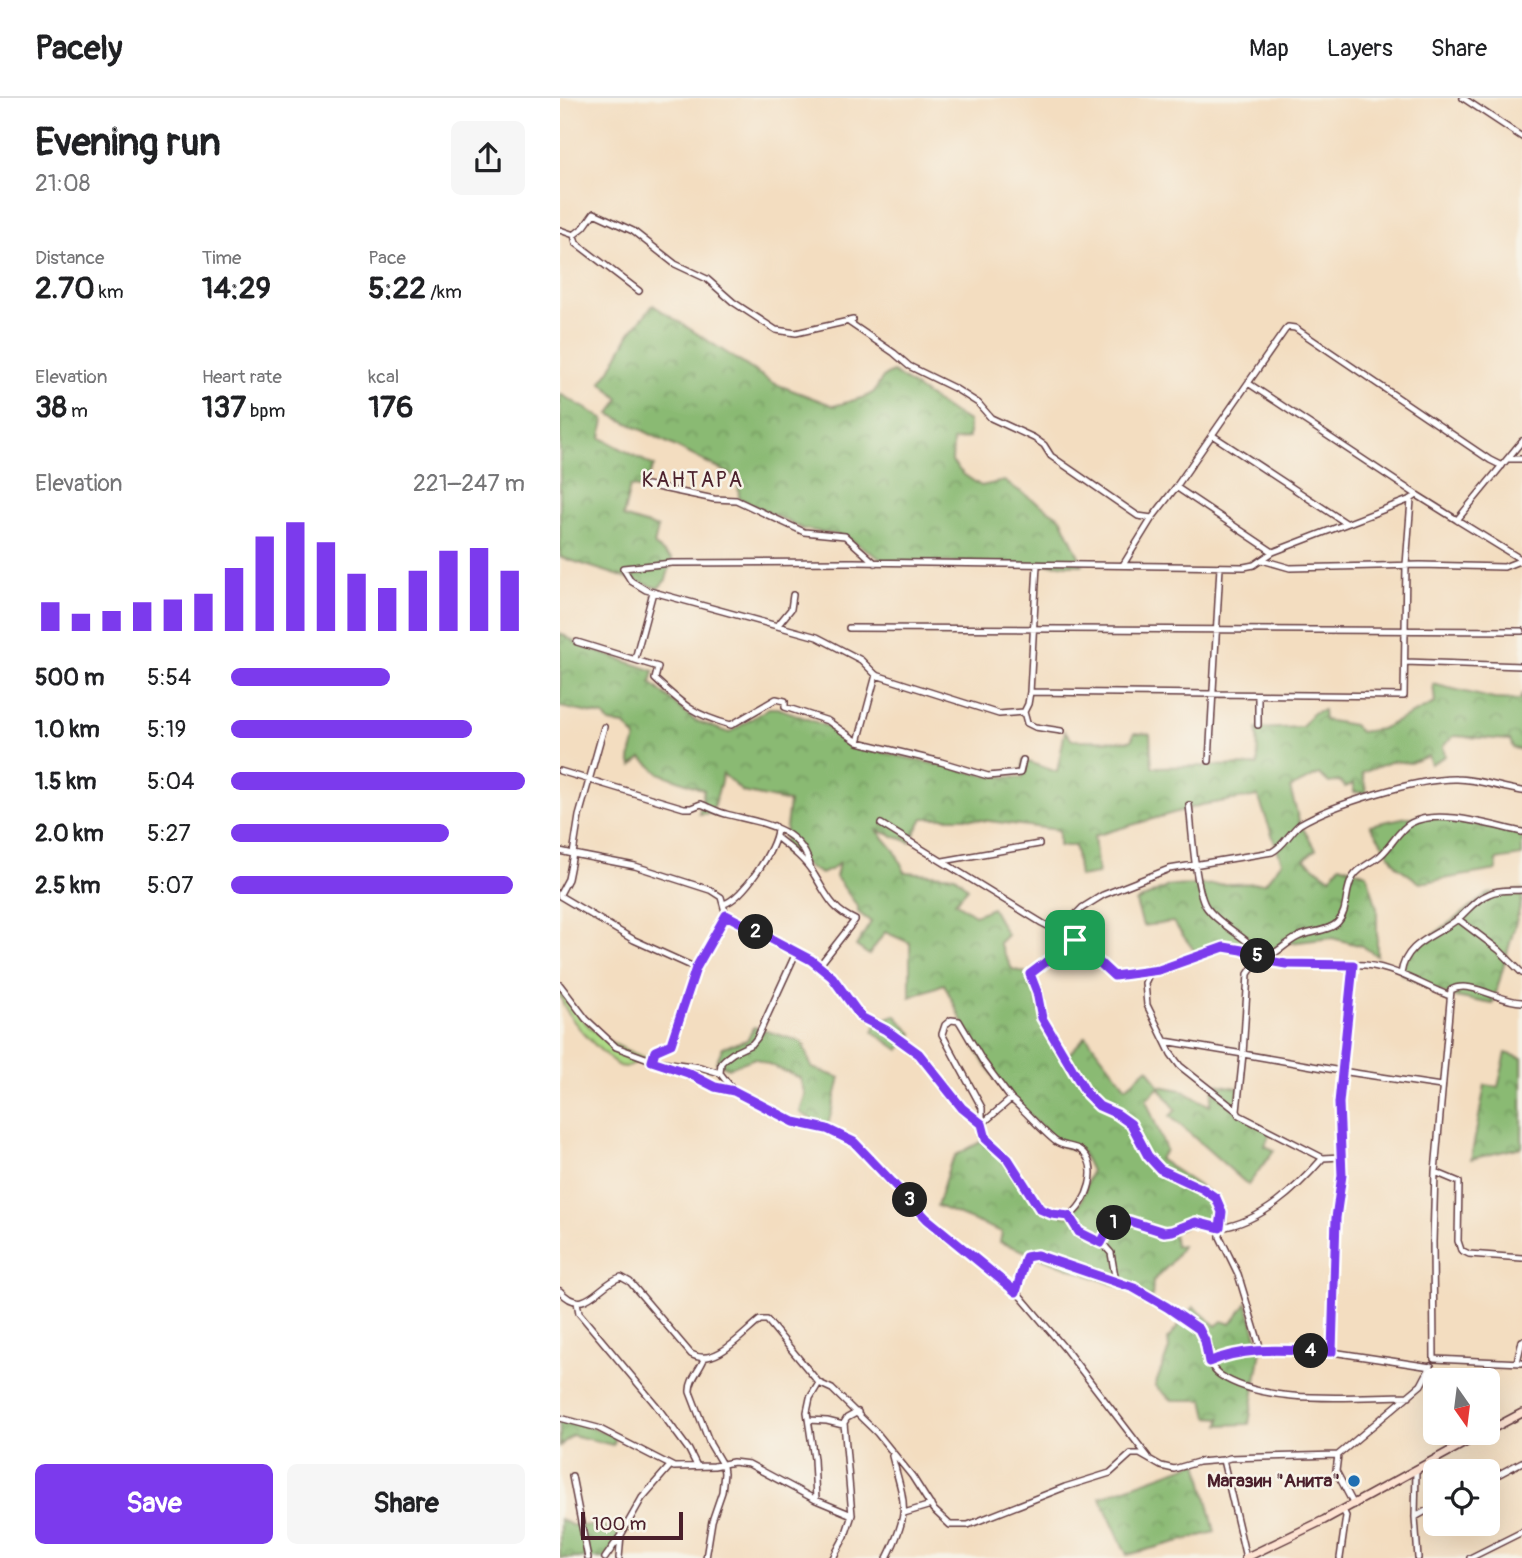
<!DOCTYPE html>
<html lang="en">
<head>
<meta charset="utf-8">
<style>
	:root { --surface:#fff; --page:#f6f6f6; --text:#202124; --muted:#757577; --line:#e0e0e0; --accent:#7c3aed }
	body { margin:0; font-family:Pangolin,sans-serif; background:var(--page); color:var(--text); height:100vh; display:flex; flex-direction:column; font-size:26px; white-space:nowrap }
	* { box-sizing:border-box; margin:0 }
	p { font-size:23px; color:var(--muted) }
	.icon { flex:none; width:38px; height:38px; fill:none; stroke:currentColor; stroke-width:2; stroke-linecap:round; stroke-linejoin:round }
	.map { position:relative; flex:1; overflow:hidden }
	.sheet { display:flex; flex-direction:column; background:var(--surface); width:560px }
	.sheet>* { flex:none }
	.needle { width:46px; rotate:166deg }
	.fabs { position:absolute; left:863px; top:1270px; display:grid; gap:14px }
	.fabs a { display:grid; place-items:center; width:77px; height:77px; border-radius:10px; background:var(--surface); box-shadow:0 7px 28px #0002; font-size:35px }
	.scale { position:absolute; left:21px; bottom:18px; width:102px; box-sizing:border-box; padding-left:7px; border:4px solid #4a1f2b; border-top:0; font-size:19px; line-height:24px; white-space:nowrap; color:#4a1f2b; -webkit-text-stroke:5px #f7f3e8; paint-order:stroke }
	.pin { position:absolute; display:grid; place-items:center; width:60px; height:60px; color:#fff; margin:-30px; border-radius:14px; box-shadow:0 4px 10px #0006 }
	.km { position:absolute; width:35px; height:35px; margin:-18px; border-radius:50%; background:#222; color:#fff; font-size:19px; line-height:35px; text-align:center }
	.round { display:grid; place-items:center; flex:none; width:74px; height:74px; border-radius:10px; background:var(--page) }
	.headline { display:flex; align-items:center; justify-content:space-between; height:119px; padding:0 35px }
	h1 { font-size:38px; font-weight:800; line-height:52px }
	.stats { display:grid; grid-template-columns:repeat(3,1fr); gap:10px; height:119px; padding:7px 35px }
	.stats div { display:grid; align-content:center }
	.stats b { font-size:30px; font-weight:800 }
	.stats small { font-size:19px; font-weight:400 }
	.stats p { font-size:19px }
	.chart { height:196px; padding:14px 35px }
	.chart p { display:flex; justify-content:space-between }
	.chart svg { width:100%; height:126px; margin-top:7px; stroke:var(--accent); stroke-width:6 }
	.action { display:flex; gap:14px; margin-top:auto; padding:14px 35px }
	.action a { flex:1; height:80px; border-radius:10px; background:var(--accent); color:#fff; font-size:28px; font-weight:800; line-height:80px; text-align:center }
	.action a+a { background:var(--page); color:var(--text) }
	ul { padding:0 35px; list-style:none; font-size:23px }
	li { display:grid; grid-template-columns:112px 84px 1fr; align-items:center; height:52px }
	li i { height:18px; border-radius:9px; background:var(--accent) }
	header { display:flex; align-items:center; gap:42px; box-sizing:border-box; height:98px; padding:0 35px; background:var(--surface); border-bottom:2px solid var(--line) }
	header strong { font-size:33px }
	nav { display:flex; gap:38px; margin-inline-start:auto; font-size:24px }
	main { display:flex; flex:1; min-height:0 }
	.map>svg:first-child { display:block }
	.grass { fill:url(#grass-dots); stroke:#7c7c58; stroke-width:2 }
	.forest { fill:url(#forest-crowns); stroke:#6a6c4f; stroke-width:2 }
	.lines { fill:none; stroke-linecap:round; stroke-linejoin:round }
	.street-casing { stroke:#633c41; stroke-width:8 }
	.secondary-casing { stroke:#633c41; stroke-width:10 }
	.street { stroke:#fff; stroke-width:5 }
	.secondary { stroke:#fee3d2; stroke-width:7 }
	.route-casing { stroke:#fff; stroke-width:14 }
	.route { stroke:#7c3aed; stroke-width:9 }
	.poi-dot { fill:#1f6fb2; stroke:#f7f3e8; stroke-width:2.5 }
	.labels { text-anchor:middle; dominant-baseline:central; stroke-width:5; stroke-linejoin:round; paint-order:stroke }
	.poi-label { font-size:19px; font-weight:bold; fill:#4a1f2b; stroke:#f7f3e8; text-anchor:end }
	.neighbourhood-label { font-size:21px; letter-spacing:2px; fill:#4a1f2b; stroke:#f7f3e8 }
</style>
</head>
<body>
<header>
<strong>Pacely</strong>
<nav><a>Map</a><a>Layers</a><a>Share</a></nav>
</header>
<main>
<section class="sheet">
<div class="headline"><div><h1>Evening run</h1><p>21:08</p></div><a class="round"><svg class="icon" aria-label="share" viewBox="0 0 24 24"><path d="M12 15V3M7 8l5-5 5 5M5 13v7h14v-7"/></svg></a></div>
<div class="stats">
<div><p>Distance</p><b>2.70<small> km</small></b></div>
<div><p>Time</p><b>14:29</b></div>
<div><p>Pace</p><b>5:22<small> /km</small></b></div>
</div>
<div class="stats">
<div><p>Elevation</p><b>38<small> m</small></b></div>
<div><p>Heart rate</p><b>137<small> bpm</small></b></div>
<div><p>kcal</p><b>176</b></div>
</div>
<div class="chart"><p><span>Elevation</span>221–247 m</p>
<svg viewBox="0 0 160 44" preserveAspectRatio="none"><path d="M5 44V34M15 44V38M25 44V37M35 44V34M45 44V33M55 44V31M65 44V22M75 44V11M85 44V6M95 44V13M105 44V24M115 44V29M125 44V23M135 44V16M145 44V15M155 44V23"/></svg>
</div>
<ul>
<li><b>500 m</b>5:54<i style="width:54%"></i></li>
<li><b>1.0 km</b>5:19<i style="width:82%"></i></li>
<li><b>1.5 km</b>5:04<i style="width:100%"></i></li>
<li><b>2.0 km</b>5:27<i style="width:74%"></i></li>
<li><b>2.5 km</b>5:07<i style="width:96%"></i></li>
</ul>
<div class="action"><a>Save</a><a>Share</a></div>
</section>
<div class="map">
<svg width="962" height="1460" viewBox="0 0 962 1460">
	<defs>
		<pattern id="grass-dots" width="8" height="8" patternUnits="userSpaceOnUse" patternTransform="scale(1.75)"><rect width="8" height="8" fill="#adda86"/><path d="M2 2h.1M6 6h.1" fill="none" stroke="#96bb74" stroke-width="1.8" stroke-linecap="round"/></pattern>
		<pattern id="forest-crowns" width="20" height="18" patternUnits="userSpaceOnUse" patternTransform="scale(1.75)"><rect width="20" height="18" fill="#8aba73"/><path d="M2 6a3 3 0 1 1 6 0M12 15a3 3 0 1 1 6 0" fill="none" stroke="#73975f"/></pattern>
	</defs>
	<rect width="100%" height="100%" fill="#f7f3e8"/>
	<filter id="ink" filterUnits="userSpaceOnUse"><feTurbulence type="fractalNoise" baseFrequency=".0143" numOctaves="2"/><feDisplacementMap in="SourceGraphic" scale="14" xChannelSelector="R" yChannelSelector="G"/><feConvolveMatrix kernelMatrix="1 2 1 2 8 2 1 2 1" color-interpolation-filters="sRGB"/></filter>
	<filter id="wash" filterUnits="userSpaceOnUse"><feTurbulence type="fractalNoise" baseFrequency=".00686" numOctaves="4" result="noise"/><feDisplacementMap in="SourceGraphic" scale="28" xChannelSelector="R" yChannelSelector="G"/><feGaussianBlur stdDeviation="1.57" result="paint"/><feColorMatrix in="noise" values="0 0 0 0 0 0 0 0 0 0 0 0 0 0 0 0 0 1.4 0 .05"/><feComposite in="paint" operator="in"/></filter>
	<g filter="url(#wash)">
		<rect width="100%" height="100%" fill="#f3ddc0"/>
		<path class="grass" d="M 0,892 C 9,902 14,914 24,923 C 40,941 64,952 86,960 L 66,969 L 59,968 C 40,953 0,917 0,892 Z"/>
		<path class="forest" d="M 93,207 L 213,285 L 274,308 L 305,299 L 314,294 L 323,279 L 333,274 L 393,315 L 409,323 L 409,340 L 393,343 L 392,364 L 403,376 L 421,388 L 444,383 L 501,420 L 523,467 L 324,463 L 285,438 L 243,431 L 179,400 L 178,380 L 50,316 L 59,301 L 41,284 L 50,272 L 70,235 Z
			M 0,296 L 44,321 L 41,340 L 94,368 L 82,391 L 70,388 L 63,419 L 98,430 L 94,447 L 112,461 L 106,482 L 98,490 L 0,459 Z
			M 0,535 L 24,549 L 94,573 L 91,585 L 134,622 L 169,635 L 209,610 L 218,610 L 269,629 L 290,647 L 428,678 L 463,680 L 463,662 L 497,674 L 505,633 L 512,642 L 571,643 L 574,635 L 590,636 L 592,669 L 698,667 L 697,631 L 742,629 L 752,615 L 763,612 L 764,622 L 793,627 L 800,634 L 821,631 L 875,605 L 873,586 L 934,601 L 960,602 L 962,595 L 962,652 L 953,650 L 950,642 L 894,638 L 883,648 L 885,658 L 871,666 L 868,658 L 850,665 L 833,663 L 802,675 L 807,695 L 794,694 L 793,686 L 785,689 L 780,683 L 769,685 L 759,676 L 730,690 L 740,726 L 756,751 L 744,761 L 770,780 L 780,767 L 807,776 L 817,810 L 817,858 L 802,848 L 772,840 L 721,846 L 702,860 L 691,848 C 670,846 655,847 636,855 L 613,824 L 583,828 L 576,804 L 608,788 L 705,785 L 722,764 L 698,698 L 641,707 L 534,738 L 538,776 L 519,779 L 515,748 L 499,748 L 499,732 L 406,720 L 363,720 L 350,744 L 317,732 L 335,753 L 345,774 L 395,778 L 408,790 L 395,804 L 415,817 L 432,810 L 447,837 L 439,845 L 452,871 L 470,876 L 475,889 L 479,909 L 506,959 L 526,938 L 566,989 L 588,970 L 599,988 L 621,992 L 650,1008 L 654,986 L 679,990 L 677,1013 L 710,1035 L 705,1048 L 714,1052 L 688,1087 L 610,1018 L 616,1012 L 599,989 L 586,1002 L 606,1052 L 599,1061 L 651,1096 L 661,1109 L 660,1130 L 636,1124 L 613,1133 L 615,1147 L 622,1148 L 610,1166 L 593,1183 L 592,1201 L 440,1144 L 442,1134 L 377,1108 L 389,1069 L 396,1057 L 426,1041 L 448,1061 L 480,1110 L 508,1118 L 521,1104 L 531,1073 L 522,1054 L 502,1048 L 451,1001 L 422,962 L 384,886 L 350,899 L 350,845 L 325,834 L 309,857 L 296,848 L 311,824 L 298,814 L 298,809 L 276,779 L 279,765 L 272,771 L 261,776 L 223,755 L 229,704 L 183,694 L 163,676 L 152,715 L 139,716 L 144,692 L 99,675 L 82,660 L 72,668 L 70,661 L 76,640 L 65,627 L 49,625 L 44,618 L 0,609 Z
			M 847,719 L 879,720 L 962,734 L 962,758 L 936,762 L 937,772 L 860,785 L 837,768 L 810,727 Z
			M 962,792 L 962,802 L 933,906 L 890,898 L 841,876 L 849,855 L 928,796 Z
			M 335,917 L 353,936 L 339,952 L 313,934 L 317,924 Z
			M 194,929 L 242,944 L 252,970 L 280,980 L 267,1031 L 240,1014 L 245,997 L 240,980 L 195,960 L 168,970 L 156,964 L 163,949 L 187,942 Z
			M 946,955 L 962,960 L 962,1049 L 911,1061 L 925,987 L 938,989 Z
			M 687,1205 L 701,1252 L 689,1326 L 660,1327 L 661,1320 L 648,1319 L 644,1302 L 612,1302 L 595,1288 L 609,1251 L 608,1241 L 634,1209 L 656,1228 L 662,1223 L 671,1226 Z
			M 0,1320 L 54,1337 L 55,1343 L 53,1347 L 12,1337 L 0,1348 Z
			M 638,1364 L 655,1434 L 567,1457 L 540,1399 Z
			M 0,1421 L 11,1427 L 47,1429 L 61,1437 L 45,1460 L 0,1460 Z"/>
	</g>
	<g filter="url(#ink)">
		<g class="lines">
			<defs>
				<path id="street" d="M 903,0 L 962,39
					M 0,132 L 14,137 L 24,129 L 34,115 L 73,133 L 115,166 L 147,181 L 173,204 L 216,232 L 236,235 L 293,222
					M 14,137 L 16,145 L 79,193
					M 287,223 L 334,255 L 349,268 L 396,291 L 418,305 L 431,320 L 474,340 L 484,347 L 491,358 L 578,418 L 592,420 L 616,389 L 713,454 L 851,401 L 857,397 L 897,422 L 962,343
					M 688,285 L 725,232 L 728,229 L 735,230 L 930,362 L 942,368
					M 652,337 L 786,425
					M 948,361 L 962,361
					M 87,387 L 154,401 L 176,402 L 244,434 L 285,438 L 315,465
					M 616,389 L 688,285 L 857,397
					M 897,422 L 962,462
					M 702,462 L 730,470 L 860,467 L 944,469 L 962,462
					M 563,467 L 592,420
					M 218,527 L 231,511 L 233,497
					M 289,530 L 962,533
					M 17,544 L 98,569 L 95,581 C 123,607 134,617 171,627 L 216,601 L 225,603 L 225,609 L 268,623 L 298,644 L 381,664 L 428,678 L 460,675 L 463,662
					M 75,561 L 93,494
					M 845,564 L 962,568
					M 470,594 L 844,598 L 846,467 L 851,402
					M 464,614 L 468,606 L 470,594 L 477,467
					M 698,627 L 698,598
					M 501,633 L 475,629 L 467,625 L 464,614 L 439,616 L 316,577 L 301,562 L 257,539 L 86,492 L 71,483 L 63,470 L 112,465 L 292,464 L 684,469 L 694,467 L 713,454
					M 298,644 L 316,577
					M 649,663 L 660,469
					M 0,673 L 124,710 L 131,710 L 141,706 C 149,709 157,714 166,716 C 200,725 243,728 251,772
					M 629,707 C 632,729 635,795 647,810 C 662,830 686,837 700,858
					M 321,726 L 482,825 L 515,842 L 554,878 L 599,872 L 664,850 L 690,854 L 702,860 C 717,857 724,846 738,839 C 749,833 769,834 778,824 C 789,812 784,792 793,779 C 800,768 813,765 822,756 C 832,747 839,731 851,725 C 878,710 933,728 962,734
					M 216,739 C 230,750 246,762 255,778 C 267,797 272,812 295,822 L 259,868
					M 0,753 L 13,756 L 19,718 L 44,629
					M 383,763 L 479,746
					M 0,796 L 8,781 L 13,756 L 75,768 L 150,792 L 161,799 L 166,817
					M 0,798 L 74,842 L 136,870
					M 164,806 C 183,800 216,751 217,731 L 214,728
					M 898,821 L 939,852 L 962,875
					M 515,842 L 470,876 L 477,894 L 482,920 L 527,996 L 539,1008 L 557,1016 L 571,1026 L 588,1058 L 600,1071 L 619,1081 L 643,1091 L 656,1100 L 662,1114 L 660,1130 L 636,1124 L 612,1133 L 604,1134 L 562,1122 L 553,1126 L 542,1145 L 551,1155 L 556,1184
					M 515,842 L 513,829 L 515,817 L 522,810 L 543,797 L 609,771 L 712,754 C 725,747 729,735 740,726 C 774,706 858,680 897,681 C 919,681 940,690 962,693
					M 590,874 L 585,885 L 587,907 L 611,956 L 620,968 L 677,1013
					M 841,876 C 845,843 878,838 899,820 C 909,811 916,801 929,796 C 939,791 951,793 962,792
					M 0,887 L 26,921 L 56,949 L 129,976 L 155,989 L 174,993 L 234,1024 L 267,1031 L 294,1044 L 367,1121 L 456,1193
					M 605,943 L 683,956 L 688,876 L 697,863 L 702,860 L 726,866 L 793,867
					M 92,963 L 95,953 L 111,946 L 136,870 L 166,817 L 246,859 L 263,871 L 278,887 L 301,919 L 350,948 L 368,966 L 402,1010 L 422,1026 L 422,1010 L 382,936 L 385,927 L 391,922 L 399,923 L 422,962 L 451,1001
					M 102,964 L 140,969 L 160,975
					M 174,993 L 160,975 L 161,965 L 165,961 L 173,955 L 192,946 L 197,940 L 236,855
					M 763,1060 L 679,1017 L 677,1013 L 683,956 L 781,973 L 793,867 C 829,865 858,886 890,898
					M 875,1074 L 891,892 C 910,881 939,904 962,904
					M 509,1118 L 492,1116 L 480,1110 L 448,1061 L 426,1041 L 422,1026 L 451,1001 C 467,1014 479,1030 495,1043 C 503,1049 512,1047 520,1052 C 542,1067 527,1107 509,1118 L 519,1134 L 542,1145
					M 962,1160 L 909,1156 L 901,1152 L 898,1143 L 899,1084 L 875,1074 L 873,1144 L 874,1261 L 962,1265
					M 0,1193 C 25,1221 39,1185 61,1179 L 70,1184 L 131,1256 C 155,1270 182,1236 200,1222 L 207,1222 L 259,1285 L 272,1291 L 317,1335 L 352,1378 L 373,1411 L 390,1427 L 408,1427 L 505,1389 L 550,1375 L 571,1356 L 580,1356 L 601,1368 L 614,1371 L 638,1364 L 663,1362
					M 17,1204 L 19,1215 L 95,1306 L 129,1352 L 137,1368
					M 701,1252 L 678,1176 L 660,1139 L 660,1130 C 701,1124 736,1091 763,1060 L 781,1059
					M 144,1261 C 140,1272 129,1282 130,1294 L 150,1346 L 163,1368 L 164,1375 L 162,1394 L 152,1423 L 146,1460
					M 649,1264 C 687,1247 731,1253 772,1254
					M 957,1264 L 962,1243
					M 871,1269 L 772,1254 L 776,1120 L 782,1077 L 779,1021 L 781,973 L 881,988
					M 0,1320 L 38,1330 L 114,1369 L 154,1368 L 173,1364 L 189,1366 L 256,1402 L 292,1417
					M 249,1322 L 267,1323 L 283,1327
					M 588,1359 L 506,1252 L 456,1193 L 464,1163 L 469,1157 L 484,1159 C 528,1173 572,1187 612,1212 C 620,1217 631,1222 638,1230 C 650,1245 644,1266 660,1277 C 706,1308 795,1298 849,1298
					M 856,1373 L 855,1419 L 858,1460
					M 12,1378 L 28,1460
					M 928,1382 L 962,1364
					M 256,1402 L 254,1361 L 247,1314 L 250,1300 L 259,1285
					M 794,1407 L 776,1373 L 778,1357 L 861,1287 L 871,1268
					M 344,1415 L 371,1407
					M 855,1419 L 875,1408
					M 61,1437 L 82,1400 L 110,1368
					M 45,1460 L 61,1437 L 59,1460
					M 273,1460 L 285,1438 L 292,1417 L 284,1325 L 287,1320 L 298,1314
					M 327,1460 C 351,1412 345,1407 332,1358
					M 686,1460 L 663,1362 L 670,1360 L 778,1357
					M 780,1460 L 786,1418 L 783,1412
					M 910,1460 L 962,1434"/>
				<path id="secondary" d="M 928,1333 L 962,1315
					M 685,1460 L 764,1422 L 923,1335"/>
			</defs>
			<use href="#street" class="street-casing"/>
			<use href="#secondary" class="secondary-casing"/>
			<use href="#street" class="street"/>
			<use href="#secondary" class="secondary"/>
		</g>
	</g>
	<g class="lines" filter="url(#ink)">
		<defs>
			<path id="route" d="M 166,817 L 251,862 L 272,879 L 301,919 L 326,932 L 359,956 L 402,1010 L 422,1026 L 426,1041 L 448,1061 L 480,1111 L 492,1116 L 509,1118 L 519,1134 L 541,1145 L 548,1132 L 557,1123 L 569,1123 L 604,1134 L 612,1133 L 636,1124 L 660,1130 L 662,1114 L 656,1100 L 643,1091 L 600,1071 L 588,1058 L 571,1026 L 557,1016 L 539,1008 L 527,996 L 482,920 L 477,894 L 470,876 L 515,842 L 554,878 L 599,872 L 664,849 L 682,852 L 709,863 L 726,866 L 793,867 L 779,1005 L 782,1077 L 776,1120 L 772,1254 C 731,1253 687,1247 649,1264 L 645,1243 L 639,1231 L 607,1209 L 574,1190 L 477,1157 L 466,1159 L 456,1194 L 367,1121 L 294,1044 L 267,1031 L 234,1024 L 174,993 L 155,989 L 128,975 L 92,963 L 95,953 L 111,946 L 136,870 Z"/>
		</defs>
		<use href="#route" class="route-casing"/>
		<use href="#route" class="route"/>
	</g>
	<circle class="poi-dot" cx="794" cy="1383" r="7"/>
	<g class="labels">
		<g class="poi-label">
			<text x="780" y="1383">Магазин "Анита"</text>
		</g>
		<g class="neighbourhood-label">
			<text x="133" y="382">КАНТАРА</text>
		</g>
	</g>
</svg>
<div class="fabs">
<a><svg class="needle" viewBox="-14 -14 28 28"><path d="M0-13l5 13h-10z" fill="#e53935"/><path d="M0 13l5-13h-10z" fill="#757577"/></svg></a>
<a><svg class="icon" aria-label="locate" viewBox="0 0 24 24"><circle cx="12" cy="12" r="6"/><path d="M12 2v4M12 18v4M2 12h4M18 12h4"/></svg></a>
</div>
<div class="scale">100 m</div>
<div class="pin" style="left:515px;top:842px;background:#1e9e55"><svg class="icon" aria-label="arrive" viewBox="0 0 24 24"><path d="M6 21V4h12l-3 4 3 4H6"/></svg></div>
<b class="km" style="left:554px;top:1125px">1</b>
<b class="km" style="left:196px;top:834px">2</b>
<b class="km" style="left:350px;top:1102px">3</b>
<b class="km" style="left:751px;top:1253px">4</b>
<b class="km" style="left:698px;top:858px">5</b>
</div>
</main>
</body>
</html>
